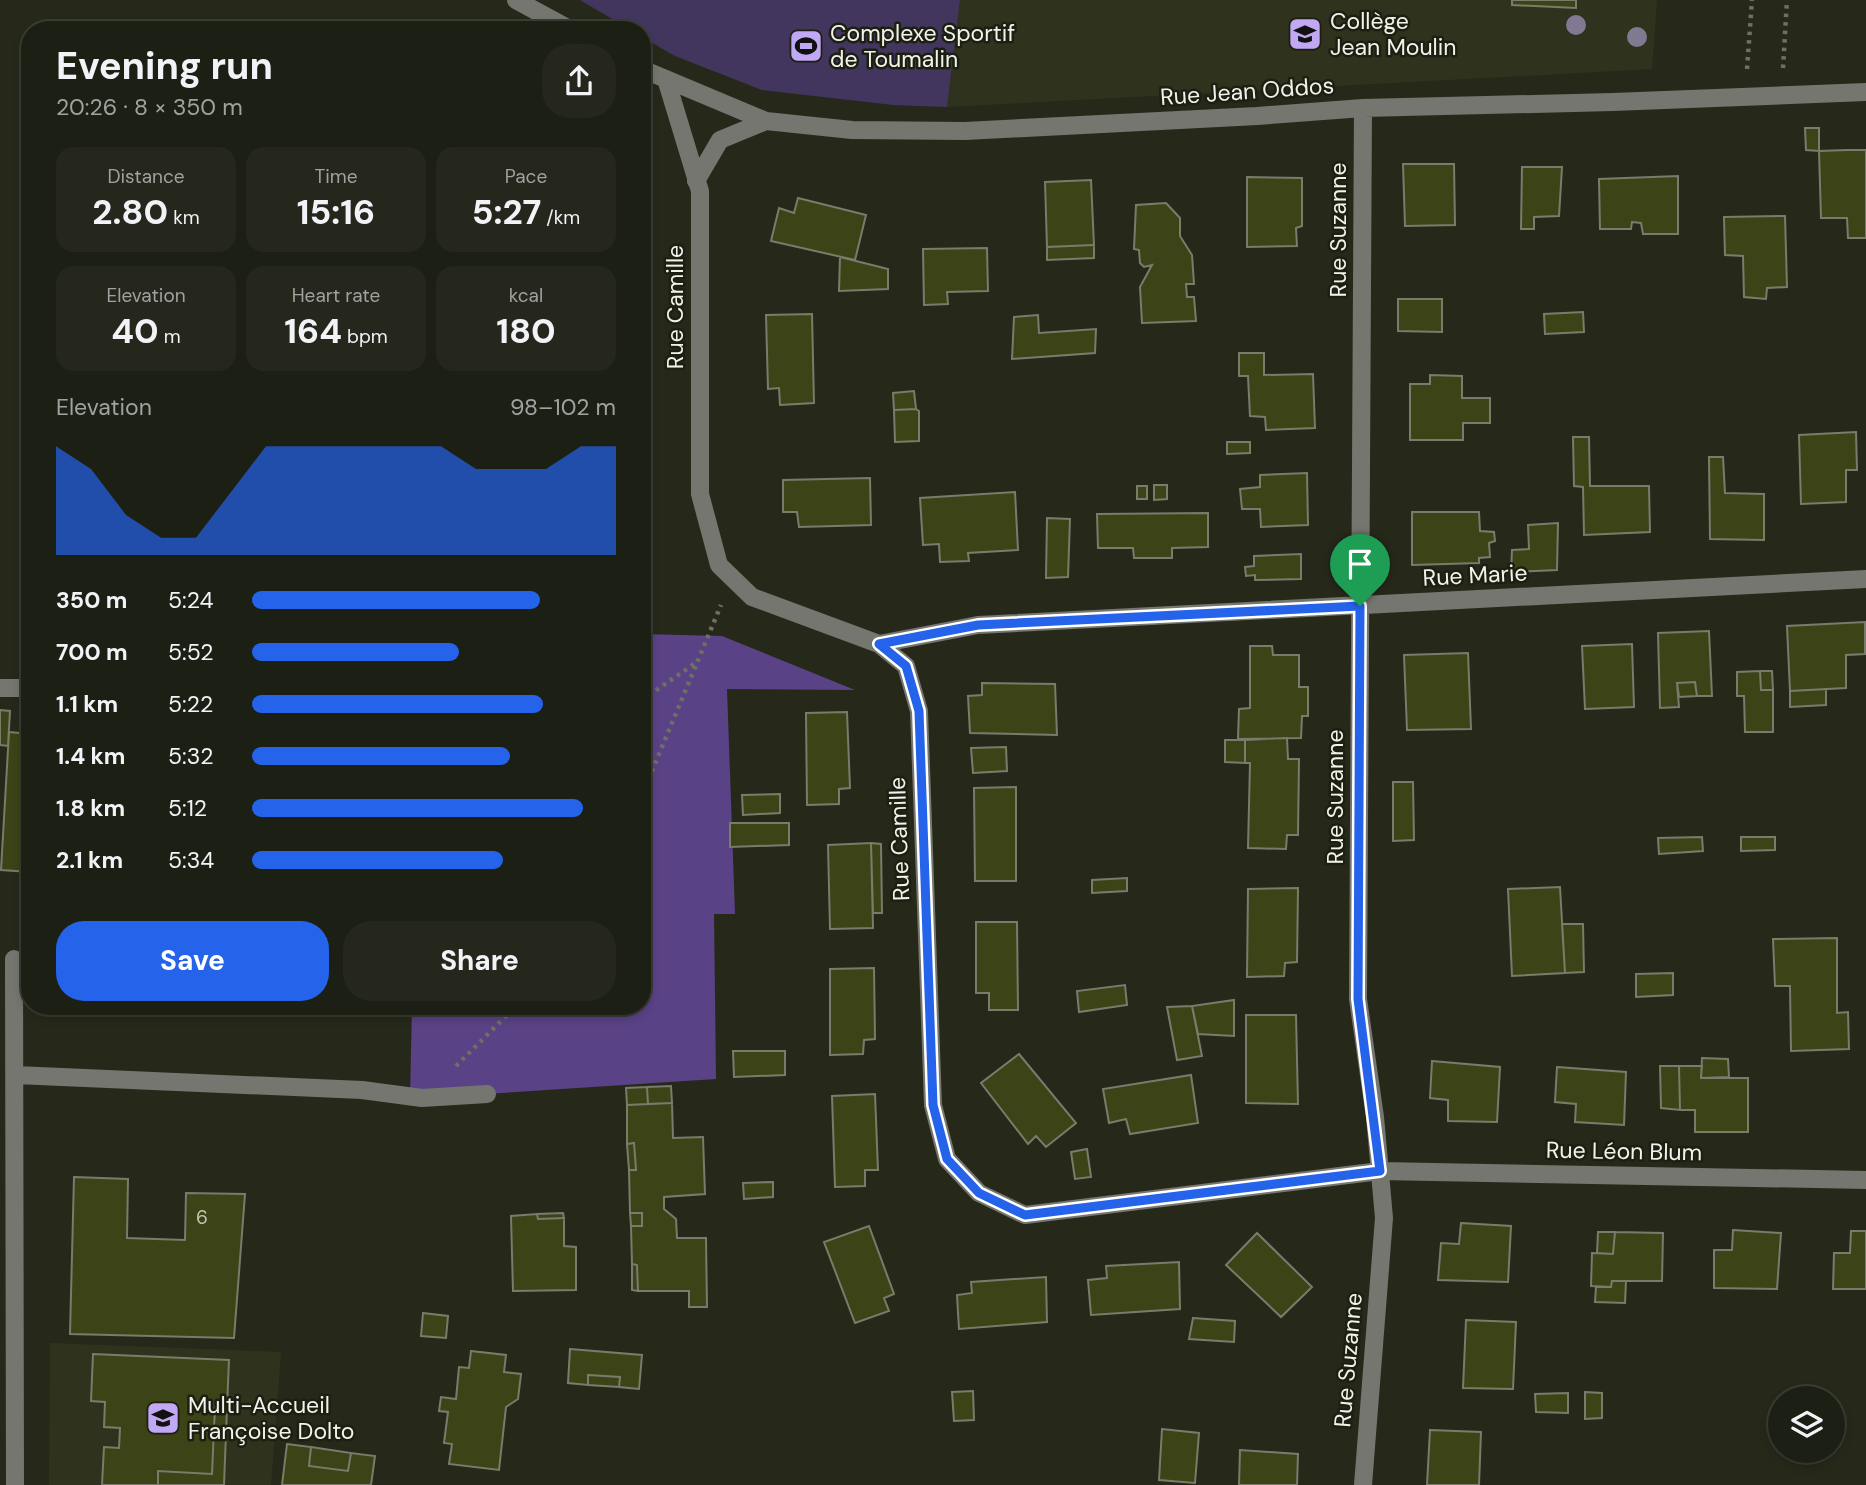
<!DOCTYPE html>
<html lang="en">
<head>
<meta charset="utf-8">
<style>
	:root { --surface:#1c1f14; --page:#25271d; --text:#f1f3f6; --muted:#a0a2a0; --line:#3a3d34; --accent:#2563eb }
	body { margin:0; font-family:"DM Sans",sans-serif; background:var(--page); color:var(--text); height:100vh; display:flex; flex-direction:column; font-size:26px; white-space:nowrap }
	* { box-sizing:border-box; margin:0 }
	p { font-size:23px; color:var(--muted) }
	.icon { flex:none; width:38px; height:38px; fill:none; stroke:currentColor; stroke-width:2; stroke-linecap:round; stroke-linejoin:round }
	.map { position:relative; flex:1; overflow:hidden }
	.drawer { position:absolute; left:21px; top:21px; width:630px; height:994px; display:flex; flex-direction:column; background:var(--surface); border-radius:28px; box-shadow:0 4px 10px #0003,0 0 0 2px var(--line) }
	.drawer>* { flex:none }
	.tools { position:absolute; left:1768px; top:1386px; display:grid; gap:14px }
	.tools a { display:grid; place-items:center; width:77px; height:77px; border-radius:50%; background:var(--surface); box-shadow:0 4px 10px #0003,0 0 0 2px var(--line); font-size:35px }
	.pin { position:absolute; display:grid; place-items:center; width:60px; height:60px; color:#fff; margin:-72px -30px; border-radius:50% 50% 50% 0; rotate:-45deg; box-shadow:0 0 7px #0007 }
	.pin .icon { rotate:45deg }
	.round { display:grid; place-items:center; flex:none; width:74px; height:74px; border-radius:28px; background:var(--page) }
	.summary { display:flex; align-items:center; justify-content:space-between; height:119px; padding:0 35px }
	h1 { font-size:38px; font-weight:700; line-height:52px }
	.stats { display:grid; grid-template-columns:repeat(3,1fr); gap:10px; height:119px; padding:7px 35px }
	.stats div { display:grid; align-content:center; border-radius:18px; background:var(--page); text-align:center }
	.stats b { font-size:35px; font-weight:700 }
	.stats small { font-size:19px; font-weight:400 }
	.stats p { font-size:19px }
	.chart { height:196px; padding:14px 35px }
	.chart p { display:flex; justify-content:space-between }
	.chart svg { width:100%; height:126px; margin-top:7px; fill:var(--accent); opacity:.7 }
	.primary-button { display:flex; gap:14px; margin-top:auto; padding:14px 35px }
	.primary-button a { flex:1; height:80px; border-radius:28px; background:var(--accent); color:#fff; font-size:28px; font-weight:700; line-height:80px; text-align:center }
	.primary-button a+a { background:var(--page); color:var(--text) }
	ul { padding:0 35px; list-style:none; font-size:23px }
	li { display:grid; grid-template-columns:112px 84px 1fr; align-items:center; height:52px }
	li i { height:18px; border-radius:9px; background:var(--accent) }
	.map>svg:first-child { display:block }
	.built { fill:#2f331d }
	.green { fill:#43365e }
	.forest { fill:#5a4286 }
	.building { fill:#3c4317; stroke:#787c6b; stroke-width:2 }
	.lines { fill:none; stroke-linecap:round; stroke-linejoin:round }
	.path { stroke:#6d7063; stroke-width:4.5; stroke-dasharray:3.5 5; stroke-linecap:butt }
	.minor { stroke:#75766f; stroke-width:18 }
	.tree { fill:#817892 }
	.route-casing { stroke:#fff; stroke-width:14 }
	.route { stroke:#2563eb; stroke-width:9 }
	.labels { text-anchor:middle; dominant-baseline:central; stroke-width:5; stroke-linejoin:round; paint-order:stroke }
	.number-label { font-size:19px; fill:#c4c7b5 }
	.poi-label { font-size:23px; fill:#f1f3ea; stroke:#1c1f11; text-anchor:start }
	.street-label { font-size:23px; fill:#f1f3ea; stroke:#1c1f11 }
</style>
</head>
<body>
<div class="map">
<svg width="1866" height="1485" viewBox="0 0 1866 1485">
	<rect width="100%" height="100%" fill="#26291a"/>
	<path class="built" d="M 960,0 L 1657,0 L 1652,69 L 947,107 Z
		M 50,1343 L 281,1352 L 271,1485 L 49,1485 Z"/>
	<path class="green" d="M 580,0 L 960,0 L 947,107 L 893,105 L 762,90 L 675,56 L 642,37 L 642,30 L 631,30 Z"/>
	<path class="forest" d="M 642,634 L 722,636 L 855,690 L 727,689 L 735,914 L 714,914 L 716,1079 L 410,1099 L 412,1006 L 642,1006 Z"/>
	<path class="building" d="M 1512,0 L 1576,0 L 1576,8 L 1512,5 Z
		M 1805,128 L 1819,128 L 1819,151 L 1806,150 Z
		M 1848,150 L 1866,150 L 1866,238 L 1848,238 L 1847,218 L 1821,218 L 1819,151 Z
		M 1403,164 L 1454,164 L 1455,225 L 1405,226 Z
		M 1522,167 L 1562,167 L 1559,216 L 1534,217 L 1534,229 L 1521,229 Z
		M 1678,176 L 1678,234 L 1643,234 L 1641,223 L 1632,222 L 1631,229 L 1600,229 L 1599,179 Z
		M 1247,177 L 1302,178 L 1302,226 L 1296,228 L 1297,246 L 1247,247 Z
		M 1091,180 L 1094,245 L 1047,247 L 1045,182 Z
		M 798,198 L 866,215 L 855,260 L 771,241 L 779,208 L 794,213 Z
		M 1166,203 L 1180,218 L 1180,236 L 1192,255 L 1194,284 L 1186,284 L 1187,297 L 1194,297 L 1196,321 L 1142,323 L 1140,287 L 1152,265 L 1144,267 L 1140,263 L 1139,250 L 1134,249 L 1136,205 Z
		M 1785,216 L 1787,287 L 1767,288 L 1766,299 L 1744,297 L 1743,256 L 1725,255 L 1724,217 Z
		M 1094,245 L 1094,258 L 1047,260 L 1047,247 Z
		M 987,248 L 988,291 L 947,292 L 948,304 L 924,305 L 923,249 Z
		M 840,257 L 888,269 L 888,289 L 839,291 Z
		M 1398,299 L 1442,299 L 1442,332 L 1398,331 Z
		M 1583,312 L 1584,332 L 1545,334 L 1544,314 Z
		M 812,314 L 814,403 L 780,405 L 779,388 L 768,389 L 766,315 Z
		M 1038,315 L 1039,333 L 1096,329 L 1095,353 L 1012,359 L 1014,317 Z
		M 1239,353 L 1264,353 L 1264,375 L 1313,374 L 1315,428 L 1266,430 L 1265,417 L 1250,416 L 1248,376 L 1239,376 Z
		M 642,361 L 647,361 L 649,433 L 642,434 Z
		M 1430,375 L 1462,376 L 1462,398 L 1490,398 L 1490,423 L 1463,423 L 1463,440 L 1410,440 L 1410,384 L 1430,384 Z
		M 914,391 L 916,409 L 894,410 L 893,393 Z
		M 916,409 L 919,411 L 919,441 L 895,442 L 894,410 Z
		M 1856,432 L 1857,470 L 1846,470 L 1846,502 L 1801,504 L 1799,435 Z
		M 1573,437 L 1589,437 L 1590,486 L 1649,486 L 1650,532 L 1584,535 L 1583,487 L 1574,486 Z
		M 1227,442 L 1250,442 L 1250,453 L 1227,454 Z
		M 1709,457 L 1723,457 L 1725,493 L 1764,494 L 1764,540 L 1710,539 Z
		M 1307,473 L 1308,525 L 1261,527 L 1260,509 L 1242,509 L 1240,489 L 1260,487 L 1260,475 Z
		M 870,478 L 871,525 L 799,527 L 797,512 L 783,512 L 783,480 Z
		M 1154,485 L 1167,485 L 1167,499 L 1154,500 Z
		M 1137,486 L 1147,486 L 1147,499 L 1137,499 Z
		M 1015,492 L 1018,550 L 968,553 L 969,561 L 940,562 L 939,544 L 923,545 L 920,498 Z
		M 642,500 L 647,500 L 647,570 L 642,570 Z
		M 1412,512 L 1479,512 L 1480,531 L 1494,532 L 1495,541 L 1489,543 L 1490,557 L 1479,558 L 1479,563 L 1412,565 Z
		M 1208,513 L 1208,547 L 1172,548 L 1172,558 L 1134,558 L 1133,548 L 1098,548 L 1097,514 Z
		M 1047,518 L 1070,519 L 1068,577 L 1046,578 Z
		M 1558,523 L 1557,570 L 1511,572 L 1512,550 L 1529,549 L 1528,525 Z
		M 1301,554 L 1301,579 L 1255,580 L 1255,575 L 1246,576 L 1245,567 L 1254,566 L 1254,556 Z
		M 1865,622 L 1865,654 L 1846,655 L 1846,688 L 1790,691 L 1787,626 Z
		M 1709,631 L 1712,696 L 1697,696 L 1695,682 L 1677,683 L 1679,707 L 1660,708 L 1658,633 Z
		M 1632,644 L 1634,707 L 1585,709 L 1582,646 Z
		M 1250,646 L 1272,646 L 1273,655 L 1299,655 L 1299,687 L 1308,687 L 1308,716 L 1302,716 L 1301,738 L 1238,739 L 1239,709 L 1250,708 Z
		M 1468,653 L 1471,729 L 1407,730 L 1404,655 Z
		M 1760,671 L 1772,671 L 1773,690 L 1761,690 Z
		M 1760,671 L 1761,690 L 1773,690 L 1773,732 L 1745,732 L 1744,696 L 1737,696 L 1737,672 Z
		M 1695,682 L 1697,696 L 1679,697 L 1677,683 Z
		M 982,683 L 1055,684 L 1057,735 L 970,733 L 968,696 L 982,695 Z
		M 1826,689 L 1826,705 L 1790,707 L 1790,691 Z
		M 0,710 L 10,711 L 8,746 L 0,745 Z
		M 847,712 L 850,788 L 839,789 L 839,804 L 807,805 L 806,713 Z
		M 9,732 L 30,734 L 30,872 L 1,870 Z
		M 1287,738 L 1288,759 L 1299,759 L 1298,835 L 1287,835 L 1286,849 L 1248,848 L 1250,763 L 1245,763 L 1245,740 Z
		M 1225,740 L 1245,740 L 1245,763 L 1225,762 Z
		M 1006,747 L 1007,771 L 973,773 L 971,748 Z
		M 1393,782 L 1413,782 L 1414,840 L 1393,841 Z
		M 1016,787 L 1016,881 L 975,881 L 974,788 Z
		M 780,794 L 780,813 L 743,815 L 742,795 Z
		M 730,823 L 789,823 L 789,845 L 730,847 Z
		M 1702,837 L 1703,851 L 1659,854 L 1658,838 Z
		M 1741,837 L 1775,837 L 1775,850 L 1741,851 Z
		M 871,843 L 881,844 L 882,913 L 873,913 Z
		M 871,843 L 873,928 L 830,929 L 828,845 Z
		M 1127,878 L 1127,891 L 1092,893 L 1092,880 Z
		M 1560,887 L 1565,973 L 1512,976 L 1508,889 Z
		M 1298,888 L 1297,962 L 1285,963 L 1284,976 L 1247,977 L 1248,889 Z
		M 976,922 L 1017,922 L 1018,1010 L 989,1010 L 989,993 L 976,993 Z
		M 1562,924 L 1583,924 L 1584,972 L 1565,973 Z
		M 1837,938 L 1837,1013 L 1848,1012 L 1849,1049 L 1791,1051 L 1790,986 L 1775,986 L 1773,939 Z
		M 874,968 L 875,1039 L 864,1040 L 863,1054 L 830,1055 L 830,969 Z
		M 1673,973 L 1673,995 L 1636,997 L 1636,974 Z
		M 1125,985 L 1127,1005 L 1079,1012 L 1077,991 Z
		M 1234,1000 L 1234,1036 L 1198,1034 L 1192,1006 Z
		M 84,1006 L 226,1006 L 225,1014 Z
		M 315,1006 L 380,1006 L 380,1010 Z
		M 1192,1006 L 1202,1056 L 1177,1060 L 1167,1007 Z
		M 1246,1015 L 1296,1015 L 1298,1104 L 1246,1103 Z
		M 733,1051 L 785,1051 L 785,1075 L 734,1077 Z
		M 1019,1054 L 1076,1123 L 1046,1147 L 1036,1136 L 1028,1144 L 981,1083 Z
		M 1702,1058 L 1728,1059 L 1729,1077 L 1701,1078 Z
		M 1432,1061 L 1500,1067 L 1497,1122 L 1448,1121 L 1448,1100 L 1430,1098 Z
		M 1660,1066 L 1679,1066 L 1680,1110 L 1661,1108 Z
		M 1679,1066 L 1702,1066 L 1701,1078 L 1748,1078 L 1748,1132 L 1695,1132 L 1695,1110 L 1680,1110 Z
		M 1557,1067 L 1626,1072 L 1624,1125 L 1575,1122 L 1576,1104 L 1555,1102 Z
		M 1191,1075 L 1198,1123 L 1130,1134 L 1126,1119 L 1109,1123 L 1103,1089 Z
		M 671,1086 L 672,1103 L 648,1104 L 647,1087 Z
		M 647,1087 L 648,1104 L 627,1105 L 626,1088 Z
		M 875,1094 L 878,1170 L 865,1170 L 865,1186 L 835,1187 L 832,1096 Z
		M 672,1103 L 673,1138 L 703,1137 L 705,1194 L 664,1197 L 664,1209 L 676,1219 L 677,1238 L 706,1238 L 707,1307 L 689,1307 L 689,1291 L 638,1291 L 637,1265 L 632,1264 L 631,1226 L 642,1226 L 642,1213 L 630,1213 L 629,1170 L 636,1170 L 634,1143 L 627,1144 L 627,1105 Z
		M 634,1143 L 636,1170 L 629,1170 L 627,1144 Z
		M 1087,1149 L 1091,1177 L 1075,1179 L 1071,1152 Z
		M 74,1177 L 128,1179 L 127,1238 L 185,1240 L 186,1193 L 245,1194 L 234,1338 L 70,1334 Z
		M 773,1182 L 773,1197 L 744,1199 L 743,1183 Z
		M 563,1213 L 564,1218 L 538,1219 L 537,1214 Z
		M 630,1213 L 642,1213 L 642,1226 L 631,1226 Z
		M 537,1214 L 538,1219 L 564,1218 L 564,1246 L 576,1247 L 576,1290 L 513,1291 L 511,1216 Z
		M 1461,1223 L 1511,1226 L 1508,1282 L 1438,1280 L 1441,1243 L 1459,1244 Z
		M 869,1226 L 894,1294 L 884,1298 L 889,1311 L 855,1323 L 824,1242 Z
		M 1733,1230 L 1781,1233 L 1777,1289 L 1714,1288 L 1714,1250 L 1732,1250 Z
		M 1851,1231 L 1866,1231 L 1866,1289 L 1833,1289 L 1834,1253 L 1850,1253 Z
		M 1598,1232 L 1615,1232 L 1613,1254 L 1597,1253 Z
		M 1615,1232 L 1663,1233 L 1662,1281 L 1612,1281 L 1611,1287 L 1591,1286 L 1592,1253 L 1613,1254 Z
		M 1257,1233 L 1312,1287 L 1281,1317 L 1226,1265 Z
		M 1179,1262 L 1180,1309 L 1091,1315 L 1088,1280 L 1107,1278 L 1106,1266 Z
		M 632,1264 L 637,1265 L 638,1291 L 632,1290 Z
		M 1046,1277 L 1047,1322 L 959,1329 L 957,1295 L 972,1293 L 971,1282 Z
		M 1612,1281 L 1626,1281 L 1625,1303 L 1595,1302 L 1596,1287 L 1611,1287 Z
		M 423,1313 L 448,1316 L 446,1338 L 421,1336 Z
		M 1193,1318 L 1235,1321 L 1234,1342 L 1189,1339 Z
		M 1466,1320 L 1516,1322 L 1513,1389 L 1463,1388 Z
		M 570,1349 L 642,1355 L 639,1389 L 619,1387 L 620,1377 L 588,1375 L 588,1385 L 568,1383 Z
		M 471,1351 L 506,1355 L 504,1372 L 521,1374 L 518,1399 L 506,1407 L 499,1470 L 449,1464 L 452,1444 L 444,1443 L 448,1412 L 439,1411 L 441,1397 L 456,1399 L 459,1367 L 469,1368 Z
		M 93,1354 L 229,1360 L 227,1407 L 215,1407 L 212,1474 L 158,1471 L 158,1485 L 102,1485 L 104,1447 L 119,1448 L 120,1428 L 104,1427 L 105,1402 L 91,1401 Z
		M 588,1375 L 620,1377 L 619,1387 L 588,1385 Z
		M 973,1391 L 974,1420 L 954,1421 L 952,1392 Z
		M 1585,1392 L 1602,1393 L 1602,1418 L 1585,1419 Z
		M 1568,1393 L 1568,1413 L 1536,1412 L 1535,1394 Z
		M 215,1407 L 227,1407 L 224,1485 L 158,1485 L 158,1471 L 212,1474 Z
		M 1162,1429 L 1199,1433 L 1195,1483 L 1159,1480 Z
		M 1430,1430 L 1481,1432 L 1479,1485 L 1427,1485 Z
		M 287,1444 L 311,1447 L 309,1466 L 348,1471 L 351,1453 L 375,1456 L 371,1485 L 282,1485 Z
		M 311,1447 L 351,1453 L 348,1471 L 309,1466 Z
		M 1240,1450 L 1298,1454 L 1297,1485 L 1239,1485 Z"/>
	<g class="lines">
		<path class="path" d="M 1783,68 L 1787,0
			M 1747,69 L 1752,0
			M 642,700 L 697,662
			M 642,795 L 721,605
			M 456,1066 L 516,1006"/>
		<path class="minor" d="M 516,0 L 571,30
			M 642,69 L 766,121 L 852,130 L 965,131 L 1257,116 L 1363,108 L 1613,102 L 1866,92
			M 666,79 L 700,191 L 700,494 L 719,565 L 752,597 L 879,644 L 906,666 L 919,711 L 933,1105 L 947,1159 L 979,1193 L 1025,1215 L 1380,1171 L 1866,1180
			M 1363,108 L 1358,999 L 1375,1117 L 1384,1218 L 1363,1485
			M 696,181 L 720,140 L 766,121
			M 879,644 L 978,625 L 1866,579
			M 0,688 L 30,688
			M 14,959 L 15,1485
			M 16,1075 L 362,1090 L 422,1098 L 487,1094"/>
	</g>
	<g class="tree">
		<circle cx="1576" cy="25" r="10"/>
		<circle cx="1637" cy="37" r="10"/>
	</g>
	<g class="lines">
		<defs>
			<path id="route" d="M 1360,606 L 1358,999 L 1380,1171 L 1025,1215 L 979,1193 L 947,1159 L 933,1105 L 919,711 L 906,666 L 879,644 L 978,625 Z"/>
		</defs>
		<use href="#route" class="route-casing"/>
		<use href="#route" class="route"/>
	</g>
	<defs>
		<symbol id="school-square" viewBox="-11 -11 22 22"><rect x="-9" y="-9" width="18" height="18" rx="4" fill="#c0a8f4" stroke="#1c1f11"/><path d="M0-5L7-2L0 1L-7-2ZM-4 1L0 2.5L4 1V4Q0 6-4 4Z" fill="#111"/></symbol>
		<symbol id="stadium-square" viewBox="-11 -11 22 22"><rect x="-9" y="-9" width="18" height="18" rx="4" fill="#c0a8f4" stroke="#1c1f11"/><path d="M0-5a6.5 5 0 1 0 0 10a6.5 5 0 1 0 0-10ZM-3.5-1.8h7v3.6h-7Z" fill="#111"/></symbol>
	</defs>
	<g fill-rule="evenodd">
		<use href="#school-square" x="1286" y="15" width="38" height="38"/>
		<use href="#stadium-square" x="787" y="27" width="38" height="38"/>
		<use href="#school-square" x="144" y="1399" width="38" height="38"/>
	</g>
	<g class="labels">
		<g class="number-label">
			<text x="202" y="1217">6</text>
		</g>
		<g class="poi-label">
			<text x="1330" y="21">Collège<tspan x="1330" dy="26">Jean Moulin</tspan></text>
			<text x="830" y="33">Complexe Sportif<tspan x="830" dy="26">de Toumalin</tspan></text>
			<text x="188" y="1405">Multi-Accueil<tspan x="188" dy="26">Françoise Dolto</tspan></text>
		</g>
		<g class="street-label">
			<text transform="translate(1247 91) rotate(-4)">Rue Jean Oddos</text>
			<text transform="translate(1338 230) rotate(-90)">Rue Suzanne</text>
			<text transform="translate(675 307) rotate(-90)">Rue Camille</text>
			<text transform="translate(1475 575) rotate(-3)">Rue Marie</text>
			<text transform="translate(1335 797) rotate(-90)">Rue Suzanne</text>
			<text transform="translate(899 839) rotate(-92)">Rue Camille</text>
			<text transform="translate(1624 1151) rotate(1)">Rue Léon Blum</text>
			<text transform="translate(1348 1360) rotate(-85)">Rue Suzanne</text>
		</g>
	</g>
</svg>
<div class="tools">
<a><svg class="icon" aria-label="layers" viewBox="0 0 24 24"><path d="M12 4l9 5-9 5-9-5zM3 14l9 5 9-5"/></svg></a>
</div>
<div class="pin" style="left:1360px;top:606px;background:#1e9e55"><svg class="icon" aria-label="arrive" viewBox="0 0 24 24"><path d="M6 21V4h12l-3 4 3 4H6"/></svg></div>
<section class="drawer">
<div class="summary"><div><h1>Evening run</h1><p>20:26 · 8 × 350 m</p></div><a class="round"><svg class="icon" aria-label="share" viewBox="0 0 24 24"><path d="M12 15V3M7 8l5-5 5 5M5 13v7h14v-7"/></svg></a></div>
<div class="stats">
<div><p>Distance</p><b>2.80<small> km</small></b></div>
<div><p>Time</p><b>15:16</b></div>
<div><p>Pace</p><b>5:27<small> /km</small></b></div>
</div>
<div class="stats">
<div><p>Elevation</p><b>40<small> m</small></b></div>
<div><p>Heart rate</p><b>164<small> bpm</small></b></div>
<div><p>kcal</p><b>180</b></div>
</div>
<div class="chart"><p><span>Elevation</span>98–102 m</p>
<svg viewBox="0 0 160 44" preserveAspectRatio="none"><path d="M0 44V6L10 14L20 30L30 38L40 38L50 22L60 6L70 6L80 6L90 6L100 6L110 6L120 14L130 14L140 14L150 6L160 6V44z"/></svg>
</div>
<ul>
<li><b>350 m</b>5:24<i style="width:79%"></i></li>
<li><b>700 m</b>5:52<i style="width:57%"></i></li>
<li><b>1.1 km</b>5:22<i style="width:80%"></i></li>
<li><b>1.4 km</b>5:32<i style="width:71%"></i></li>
<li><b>1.8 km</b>5:12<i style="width:91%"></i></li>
<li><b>2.1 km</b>5:34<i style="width:69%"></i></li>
</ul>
<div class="primary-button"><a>Save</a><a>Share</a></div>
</section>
</div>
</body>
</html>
